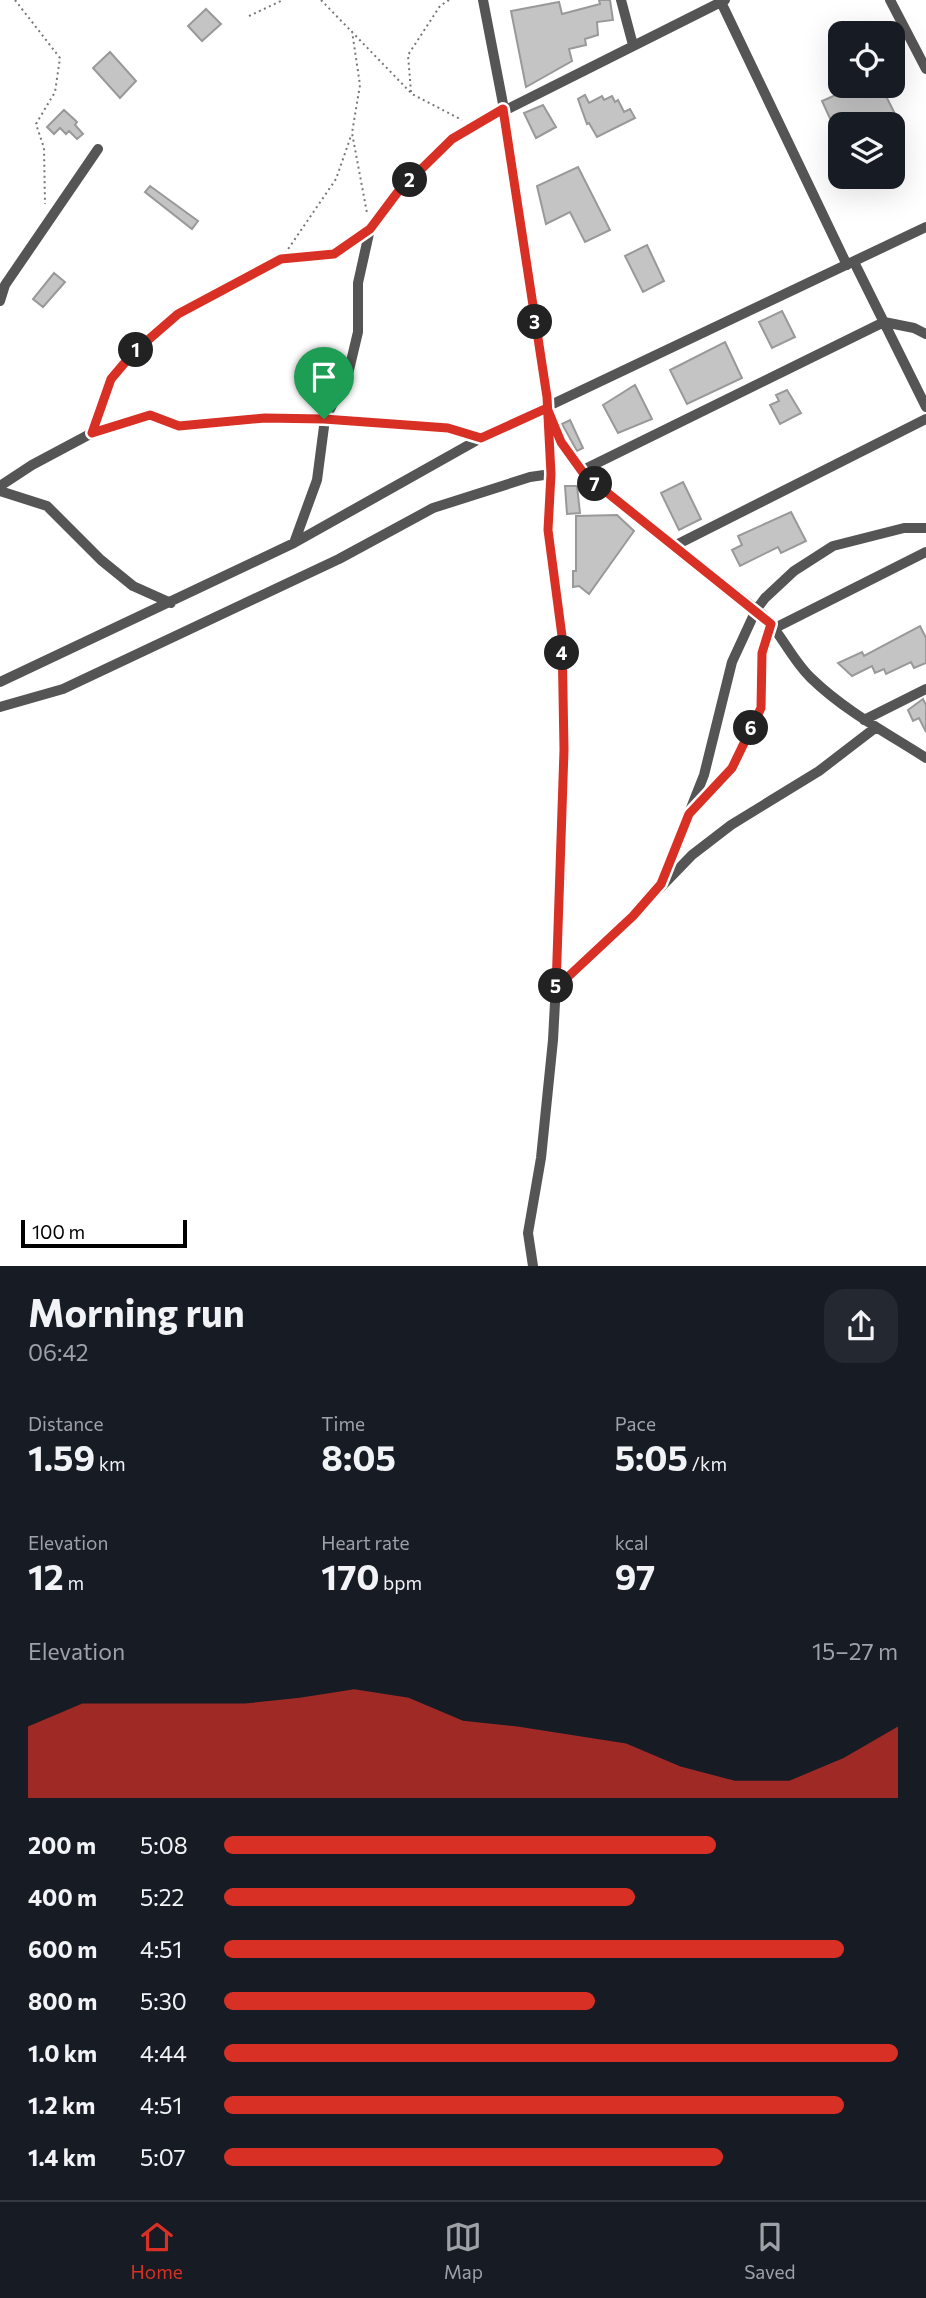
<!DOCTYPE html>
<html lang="en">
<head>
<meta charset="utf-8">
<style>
	:root { --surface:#171b24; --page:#242831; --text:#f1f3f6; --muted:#9ea1a6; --line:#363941; --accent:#d93025 }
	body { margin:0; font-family:Commissioner,sans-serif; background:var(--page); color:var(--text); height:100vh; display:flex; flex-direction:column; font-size:26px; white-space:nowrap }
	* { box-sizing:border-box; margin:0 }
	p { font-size:23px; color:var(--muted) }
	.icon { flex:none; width:38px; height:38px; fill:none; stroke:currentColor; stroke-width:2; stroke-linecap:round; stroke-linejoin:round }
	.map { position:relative; height:1266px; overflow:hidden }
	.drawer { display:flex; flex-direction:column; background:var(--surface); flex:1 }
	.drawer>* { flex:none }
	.controls { position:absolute; left:828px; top:21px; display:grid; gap:14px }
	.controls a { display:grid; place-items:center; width:77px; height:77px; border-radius:14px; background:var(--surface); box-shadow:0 7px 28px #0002; font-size:35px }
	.scale { position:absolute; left:21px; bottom:18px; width:166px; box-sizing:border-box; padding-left:7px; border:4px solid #000; border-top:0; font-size:19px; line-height:24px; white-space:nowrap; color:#000; -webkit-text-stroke:5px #fff; paint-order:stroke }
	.pin { position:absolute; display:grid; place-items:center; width:60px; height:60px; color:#fff; margin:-72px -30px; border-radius:50% 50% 50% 0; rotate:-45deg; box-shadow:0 0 7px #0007 }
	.pin .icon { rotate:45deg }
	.km { position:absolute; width:35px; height:35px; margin:-18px; border-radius:50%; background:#222; color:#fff; font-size:19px; line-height:35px; text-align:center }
	.round { display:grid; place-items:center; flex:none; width:74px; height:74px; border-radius:21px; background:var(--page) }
	.overview { display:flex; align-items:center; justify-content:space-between; height:119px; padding:0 28px }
	h1 { font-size:38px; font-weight:700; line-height:52px }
	.metrics { display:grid; grid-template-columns:repeat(3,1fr); gap:10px; height:119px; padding:7px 28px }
	.metrics div { display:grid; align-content:center }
	.metrics b { font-size:35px; font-weight:700 }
	.metrics small { font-size:19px; font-weight:400 }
	.metrics p { font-size:19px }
	.chart { height:196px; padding:14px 28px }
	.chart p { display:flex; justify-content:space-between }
	.chart svg { width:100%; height:126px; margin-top:7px; fill:var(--accent); opacity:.7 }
	ul { padding:0 28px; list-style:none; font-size:23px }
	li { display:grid; grid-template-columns:112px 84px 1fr; align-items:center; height:52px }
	li i { height:18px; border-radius:9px; background:var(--accent) }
	.tab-bar { display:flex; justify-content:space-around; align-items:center; height:98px; border-top:2px solid var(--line); background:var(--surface); font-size:19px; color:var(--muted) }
	.tab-bar a { display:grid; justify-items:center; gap:4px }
	.tab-bar .active { color:var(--accent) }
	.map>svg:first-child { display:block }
	.building { fill:#c4c4c4; stroke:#999; stroke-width:2 }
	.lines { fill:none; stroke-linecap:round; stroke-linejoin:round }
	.path { stroke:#777; stroke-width:2; stroke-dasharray:2 3.5; stroke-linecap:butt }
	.minor { stroke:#555; stroke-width:10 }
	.route-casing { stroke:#fff; stroke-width:14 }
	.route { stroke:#d93025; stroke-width:9 }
</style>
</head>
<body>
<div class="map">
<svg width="926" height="1266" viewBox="0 0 926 1266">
	<rect width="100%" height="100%" fill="#fff"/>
	<path class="building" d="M 599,0 L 610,0 L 613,20 L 597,22 L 598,35 L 585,39 L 586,45 L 569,49 L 572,61 L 526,87 L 511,11 L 559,2 L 562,14 L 600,4 Z
		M 206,9 L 221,24 L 202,41 L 188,26 Z
		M 110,52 L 136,81 L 120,98 L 93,68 Z
		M 856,86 L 881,86 L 898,120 L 890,124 L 840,124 L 840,140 L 822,101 Z
		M 585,95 L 589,103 L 602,96 L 604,100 L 612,96 L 615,102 L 618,100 L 624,112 L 630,109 L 635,118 L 597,137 L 589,123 L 587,124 L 578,99 Z
		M 543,105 L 556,127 L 536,138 L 524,113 Z
		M 64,110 L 77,122 L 75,125 L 83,134 L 77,139 L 69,131 L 66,134 L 60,128 L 54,134 L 47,127 Z
		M 578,167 L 610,230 L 585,242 L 570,212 L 546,224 L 537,186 Z
		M 150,186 L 198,221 L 192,229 L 145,192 Z
		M 647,245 L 664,281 L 643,292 L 625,256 Z
		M 54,273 L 65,282 L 43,307 L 33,299 Z
		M 782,311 L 795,337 L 772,348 L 759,322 Z
		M 725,342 L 742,378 L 687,404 L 670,370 Z
		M 635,385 L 652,419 L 618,433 L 603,405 Z
		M 787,390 L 801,413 L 780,424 L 770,405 L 779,401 L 776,395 Z
		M 570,420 L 583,448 L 577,451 L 562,424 Z
		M 683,482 L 701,519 L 679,530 L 661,493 Z
		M 565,486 L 577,486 L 580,513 L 567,514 Z
		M 791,512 L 806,541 L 781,553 L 778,547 L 740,566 L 732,550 L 742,545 L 738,536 Z
		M 617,515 L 634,531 L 589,594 L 579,586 L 573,587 L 573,571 L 576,571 L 576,516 Z
		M 920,626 L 926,638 L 926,663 L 914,668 L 911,662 L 886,674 L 884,669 L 875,673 L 872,666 L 852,676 L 838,663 L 862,652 L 864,656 Z
		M 923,699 L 926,705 L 926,732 L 919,718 L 913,721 L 908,710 Z"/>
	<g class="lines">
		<path class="path" d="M 15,0 L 60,58 L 55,92 L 36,124 L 44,148 L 45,204
			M 321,0 L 412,94 L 462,120
			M 249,16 L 283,0
			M 352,31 L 360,85 L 352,133 L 367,213
			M 411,92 L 408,55 L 440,6 L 449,0
			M 282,258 L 336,179 L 351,136
			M 97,420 L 111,379 L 133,353 L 178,314 L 281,259 L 334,254 L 356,238
			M 709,793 C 729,771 753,738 761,708 C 767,685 760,660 767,637"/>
		<path class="minor" d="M 483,0 L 504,109 L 547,408 C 558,438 570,461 594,483 L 762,614 C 781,633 792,660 811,678 C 845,711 887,733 926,758
			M 621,0 L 633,45
			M 890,0 L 926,69
			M 721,2 L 847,265
			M 854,262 L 926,407
			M 0,301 L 5,285 L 98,149
			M 581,471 L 884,322 L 914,328 L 926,334
			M 0,486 L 32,465 L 92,433 L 150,415 L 179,426 L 265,418 L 385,422 L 448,428 L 481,438
			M 0,491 L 47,506 L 101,560 L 133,586 L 171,603
			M 294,543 L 317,480 L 325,419 L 348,374 L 358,332 L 358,283 L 370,229 L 397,193 L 452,139 L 474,126 L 725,0
			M 674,546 L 926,419
			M 775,628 L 926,552
			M 0,682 L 294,543 L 481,438 L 926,227
			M 0,707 L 63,689 L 339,559 L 433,508 L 530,477 L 551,474
			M 864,720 L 926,689
			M 661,884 L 704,775 L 732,662 L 756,610 L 765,598 L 794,571 L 833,546 L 904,528 L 926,528
			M 556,988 L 633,916 L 692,855 L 731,825 L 819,771 L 875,728
			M 533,1266 L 528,1233 L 541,1158 L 553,1040 L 561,890 L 564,750 L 562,636 L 548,530 L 551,474 L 548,422"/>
	</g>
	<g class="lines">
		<defs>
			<path id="route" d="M 324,419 L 265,418 L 179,426 L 150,415 L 92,433 L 111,379 L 133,353 L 178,314 L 281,259 L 334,254 L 370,229 L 397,193 L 452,139 L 503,109 L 547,397 L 551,474 L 548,530 L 562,636 L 564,750 L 556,988 L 633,916 L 661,884 L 689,814 L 732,768 L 761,708 L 762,653 L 771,624 L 584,474 L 561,442 L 547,408 L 481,438 L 448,428 L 324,419"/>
		</defs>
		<use href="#route" class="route-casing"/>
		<use href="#route" class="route"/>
	</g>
</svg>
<div class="controls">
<a><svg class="icon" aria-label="locate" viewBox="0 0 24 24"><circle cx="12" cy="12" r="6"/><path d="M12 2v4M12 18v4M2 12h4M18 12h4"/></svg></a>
<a><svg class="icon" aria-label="layers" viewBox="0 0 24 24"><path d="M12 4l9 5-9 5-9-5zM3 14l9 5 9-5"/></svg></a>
</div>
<div class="scale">100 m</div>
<div class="pin" style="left:324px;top:419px;background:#1e9e55"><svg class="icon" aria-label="arrive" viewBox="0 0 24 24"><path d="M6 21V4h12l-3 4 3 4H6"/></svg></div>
<b class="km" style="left:136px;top:350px">1</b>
<b class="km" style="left:410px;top:180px">2</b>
<b class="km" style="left:535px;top:322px">3</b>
<b class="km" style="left:562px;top:653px">4</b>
<b class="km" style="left:556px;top:986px">5</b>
<b class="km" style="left:751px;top:728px">6</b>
<b class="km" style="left:595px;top:484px">7</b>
</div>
<section class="drawer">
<div class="overview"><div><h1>Morning run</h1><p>06:42</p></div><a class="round"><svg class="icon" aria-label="share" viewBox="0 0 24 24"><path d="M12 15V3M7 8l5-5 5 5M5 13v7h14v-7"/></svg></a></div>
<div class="metrics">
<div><p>Distance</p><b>1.59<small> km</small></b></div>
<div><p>Time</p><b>8:05</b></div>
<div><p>Pace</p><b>5:05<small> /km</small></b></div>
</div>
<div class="metrics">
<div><p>Elevation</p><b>12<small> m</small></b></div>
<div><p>Heart rate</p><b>170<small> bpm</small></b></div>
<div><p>kcal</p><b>97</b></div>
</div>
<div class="chart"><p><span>Elevation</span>15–27 m</p>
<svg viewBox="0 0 160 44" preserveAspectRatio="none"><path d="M0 44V19L10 11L20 11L30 11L40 11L50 9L60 6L70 9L80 17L90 19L100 22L110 25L120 33L130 38L140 38L150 30L160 19V44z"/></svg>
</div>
<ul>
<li><b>200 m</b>5:08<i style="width:73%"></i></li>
<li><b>400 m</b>5:22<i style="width:61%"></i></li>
<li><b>600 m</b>4:51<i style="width:92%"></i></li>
<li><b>800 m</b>5:30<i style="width:55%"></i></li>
<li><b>1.0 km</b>4:44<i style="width:100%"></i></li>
<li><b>1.2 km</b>4:51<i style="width:92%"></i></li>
<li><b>1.4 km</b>5:07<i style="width:74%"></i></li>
</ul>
</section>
<nav class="tab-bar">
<a class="active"><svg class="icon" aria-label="home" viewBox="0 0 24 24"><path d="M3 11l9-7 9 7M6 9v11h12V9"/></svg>Home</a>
<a><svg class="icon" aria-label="map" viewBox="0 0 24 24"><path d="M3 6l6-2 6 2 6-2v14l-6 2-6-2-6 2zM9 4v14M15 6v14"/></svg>Map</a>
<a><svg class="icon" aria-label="saved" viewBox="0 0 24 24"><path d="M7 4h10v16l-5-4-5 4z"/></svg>Saved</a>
</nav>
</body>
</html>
